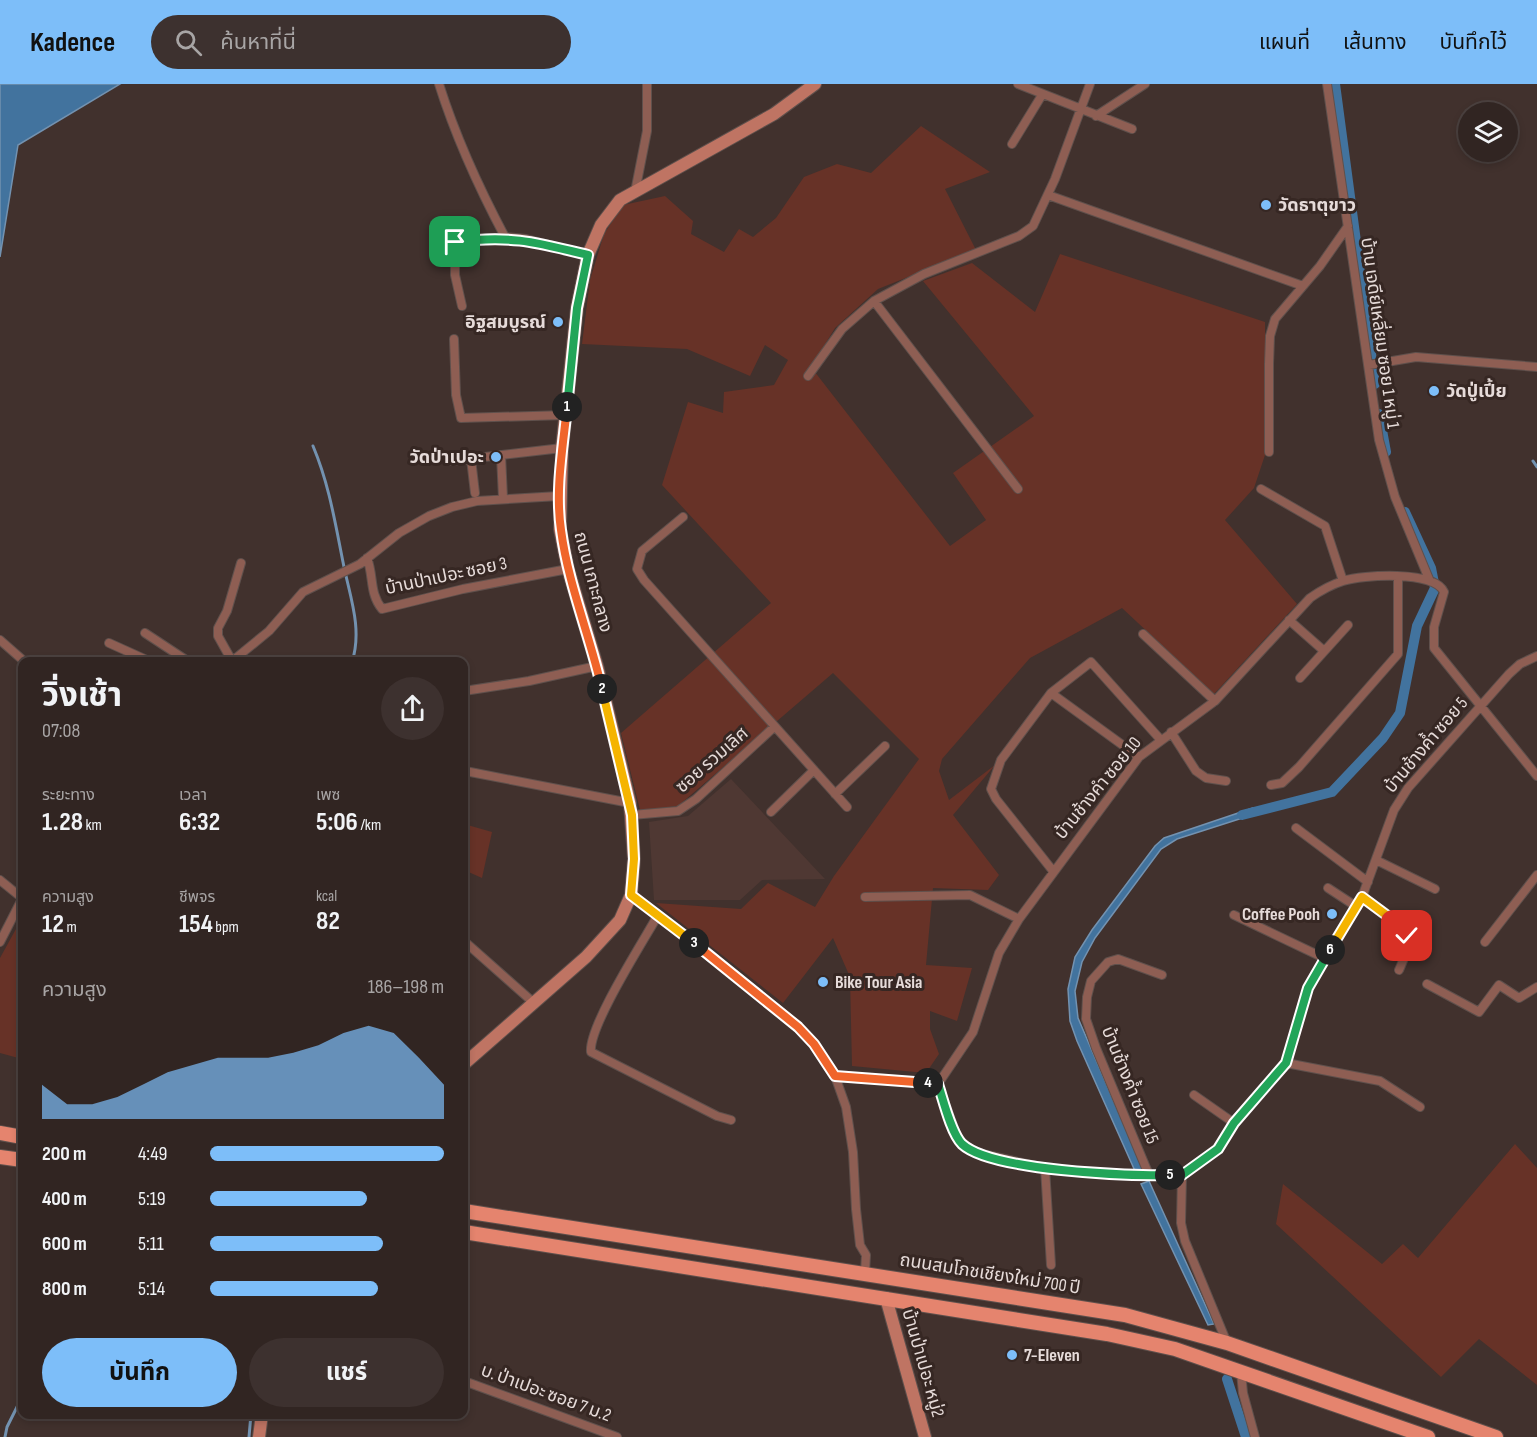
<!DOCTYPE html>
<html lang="th">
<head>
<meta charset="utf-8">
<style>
	:root { --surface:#312522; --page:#3d312f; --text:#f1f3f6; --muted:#a8a5a5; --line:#4c4240; --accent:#7dbef9 }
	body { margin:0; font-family:"Sofia Sans Condensed","Noto Sans Thai",sans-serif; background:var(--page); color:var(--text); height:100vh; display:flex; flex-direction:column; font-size:22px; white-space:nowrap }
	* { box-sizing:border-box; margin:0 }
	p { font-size:20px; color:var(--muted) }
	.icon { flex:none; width:33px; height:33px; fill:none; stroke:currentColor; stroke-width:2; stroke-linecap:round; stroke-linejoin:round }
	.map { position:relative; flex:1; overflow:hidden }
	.drawer { position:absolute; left:18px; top:573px; width:450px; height:762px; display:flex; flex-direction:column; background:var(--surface); border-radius:12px; box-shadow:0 3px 9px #0003,0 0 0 2px var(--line) }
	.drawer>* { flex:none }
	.controls { position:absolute; left:1458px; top:18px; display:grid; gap:12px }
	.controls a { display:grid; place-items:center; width:60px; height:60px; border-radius:50%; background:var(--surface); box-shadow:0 3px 9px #0003,0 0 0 2px var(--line); font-size:30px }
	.pin { position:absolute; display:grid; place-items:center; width:51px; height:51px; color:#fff; margin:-26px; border-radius:12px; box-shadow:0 3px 9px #0006 }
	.km { position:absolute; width:30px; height:30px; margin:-15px; border-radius:50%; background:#222; color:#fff; font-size:16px; line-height:30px; text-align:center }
	.round { display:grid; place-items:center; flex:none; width:63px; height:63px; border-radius:32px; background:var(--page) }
	.overview { display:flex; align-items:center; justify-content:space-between; height:102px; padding:0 24px }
	h1 { font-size:33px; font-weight:700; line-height:45px }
	.stats { display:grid; grid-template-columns:repeat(3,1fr); gap:9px; height:102px; padding:6px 24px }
	.stats div { display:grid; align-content:center }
	.stats b { font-size:26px; font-weight:700 }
	.stats small { font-size:16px; font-weight:400 }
	.stats p { font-size:16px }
	.chart { height:168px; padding:12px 24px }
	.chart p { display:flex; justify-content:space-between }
	.chart svg { width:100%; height:108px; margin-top:6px; fill:var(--accent); opacity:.7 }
	.primary-button { display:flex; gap:12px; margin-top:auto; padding:12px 24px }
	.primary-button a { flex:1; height:69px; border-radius:36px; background:var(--accent); color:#111; font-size:24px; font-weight:700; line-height:69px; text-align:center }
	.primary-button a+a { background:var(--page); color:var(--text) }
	ul { padding:0 24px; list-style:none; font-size:20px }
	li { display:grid; grid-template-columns:96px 72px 1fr; align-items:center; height:45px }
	li i { height:15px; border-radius:8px; background:var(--accent) }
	header { display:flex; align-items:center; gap:36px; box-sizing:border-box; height:84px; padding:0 30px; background:var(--accent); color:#111 }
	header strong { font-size:28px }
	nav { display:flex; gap:33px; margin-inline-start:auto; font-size:21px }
	.search { width:420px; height:54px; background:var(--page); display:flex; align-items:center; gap:15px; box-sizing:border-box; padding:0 21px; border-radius:33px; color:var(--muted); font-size:22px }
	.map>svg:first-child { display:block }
	.built { fill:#4f3833 }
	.green { fill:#673227 }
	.water { fill:#42739e; stroke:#7392b0; stroke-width:1.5 }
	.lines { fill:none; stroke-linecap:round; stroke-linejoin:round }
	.stream { stroke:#7392b0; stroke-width:3 }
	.canal { stroke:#42739e; stroke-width:10 }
	.street-casing { stroke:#5f504c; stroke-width:10 }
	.secondary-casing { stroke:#5f504c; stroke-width:14 }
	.primary-casing { stroke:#5f504c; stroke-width:16 }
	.street { stroke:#8e5e53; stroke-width:8 }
	.secondary { stroke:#bf7463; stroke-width:12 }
	.primary { stroke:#e5846e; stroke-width:14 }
	.split-1-casing { stroke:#fff; stroke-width:12 }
	.split-2-casing { stroke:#fff; stroke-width:12 }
	.split-3-casing { stroke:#fff; stroke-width:12 }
	.split-4-casing { stroke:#fff; stroke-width:12 }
	.split-5-casing { stroke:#fff; stroke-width:12 }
	.split-6-casing { stroke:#fff; stroke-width:12 }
	.split-7-casing { stroke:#fff; stroke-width:12 }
	.split-1 { stroke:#22a559; stroke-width:8 }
	.split-2 { stroke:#f0652b; stroke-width:8 }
	.split-3 { stroke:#f5b400; stroke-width:8 }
	.split-4 { stroke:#f0652b; stroke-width:8 }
	.split-5 { stroke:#22a559; stroke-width:8 }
	.split-6 { stroke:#22a559; stroke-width:8 }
	.split-7 { stroke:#f5b400; stroke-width:8 }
	.poi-dot { fill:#7dbef9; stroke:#362723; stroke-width:2 }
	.labels { text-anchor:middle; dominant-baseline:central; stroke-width:6; stroke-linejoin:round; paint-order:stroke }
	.poi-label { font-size:18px; font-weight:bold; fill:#e6dbd9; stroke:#362723; text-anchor:start }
	.street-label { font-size:18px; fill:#e6dbd9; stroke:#362723 }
</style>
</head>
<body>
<header>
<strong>Kadence</strong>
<div class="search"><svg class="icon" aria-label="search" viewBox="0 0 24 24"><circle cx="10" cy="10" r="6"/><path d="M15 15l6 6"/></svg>ค้นหาที่นี่</div>
<nav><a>แผนที่</a><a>เส้นทาง</a><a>บันทึกไว้</a></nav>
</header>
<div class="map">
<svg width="1537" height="1353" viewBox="0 0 1537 1353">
	<rect width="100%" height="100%" fill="#41312d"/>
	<path class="built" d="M 731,695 L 825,795 L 762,796 L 740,816 L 654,816 L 649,738 L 688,732 Z"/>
	<path class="green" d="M 921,42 L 990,88 L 945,105 L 976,166 L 878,205 L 835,244 L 811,283 L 950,462 L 986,436 L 953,389 L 1034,332 L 923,197 L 972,179 L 1035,228 L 1060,170 L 1265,238 L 1265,371 L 1254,404 L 1225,436 L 1297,520 L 1214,610 L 1122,524 L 1030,574 L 942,675 L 939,687 L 949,716 L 995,681 L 953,731 L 999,791 L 988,806 L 933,804 L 926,881 L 972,884 L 957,937 L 930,927 L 930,945 L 939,970 L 926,989 L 852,982 L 850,893 L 833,854 L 783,919 L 656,819 L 741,825 L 768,799 L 815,823 L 834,792 L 919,675 L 833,589 L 678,722 L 640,726 L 621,649 L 771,519 L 662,401 L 688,318 L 723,329 L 724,308 L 774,301 L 788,276 L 765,261 L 750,292 L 687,265 L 582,260 L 590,196 L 604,150 L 623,121 L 665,112 L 693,137 L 691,150 L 724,168 L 739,145 L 753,153 L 776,134 L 804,93 L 837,80 L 871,89 Z
		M 464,740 L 492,748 L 482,794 L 464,786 Z
		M 22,834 L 22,975 L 0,969 L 0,874 Z
		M 1515,1060 L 1537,1084 L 1537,1301 L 1479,1255 L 1441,1293 L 1276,1140 L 1283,1100 L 1382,1180 L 1403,1160 L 1418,1174 Z"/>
	<path class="water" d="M 0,0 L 120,0 L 18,61 L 0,173 Z
		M 1253,724 L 1255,730 L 1177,755 L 1161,765 L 1095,854 L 1082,878 L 1075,907 L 1078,934 L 1144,1087 L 1135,1087 L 1077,957 L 1070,937 L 1068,905 L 1075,873 L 1092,846 L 1155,762 L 1164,754 Z
		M 1149,1097 L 1214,1240 L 1208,1241 L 1141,1100 Z"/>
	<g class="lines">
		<path class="stream" d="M 313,362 C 329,400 335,438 343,478 C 349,510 363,544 352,578
			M 1533,377 L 1537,383
			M 5,1353 L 7,1343 L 22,1313
			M 249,1353 L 251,1330"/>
		<path class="canal" d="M 1335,0 L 1375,300
			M 1379,330 L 1386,368
			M 1242,731 L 1332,708 L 1383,654 L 1400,629 L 1417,542 L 1435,504 L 1431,484 L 1405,428
			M 1227,1295 L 1246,1353"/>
		<defs>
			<path id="street" d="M 439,0 C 456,54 479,104 505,153
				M 1018,0 L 1132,45
				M 1327,0 L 1379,356 L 1395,413 L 1429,495
				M 1096,32 L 1145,0
				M 1012,60 L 1042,11
				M 635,108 L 647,47 L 647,0
				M 1048,111 L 1303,202
				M 455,157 L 455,191 L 462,222
				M 449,158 L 505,153 L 526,155 L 588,171
				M 874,217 L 1018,405
				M 454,255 L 456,311 L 461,334 L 566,331
				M 1369,281 L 1416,273 L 1537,283
				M 808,292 L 842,245 L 874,217 L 924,190 L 1019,152 L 1033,142 L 1055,95 L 1090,0
				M 1269,368 L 1269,280 L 1270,252 L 1275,235 L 1320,182 L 1348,142
				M 501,371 L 503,414
				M 471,375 L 475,409
				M 451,377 L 562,364
				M 1261,405 L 1325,442 L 1343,497
				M 683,433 L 642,467 L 637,485 L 644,496 L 847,723
				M 367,474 C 374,492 369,509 382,525 L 463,505 L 568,485
				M 1289,536 L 1323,566
				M 145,549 L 189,578
				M 1143,550 L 1215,617
				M 0,556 L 25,578
				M 109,559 L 151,578
				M 232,577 L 218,552 L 218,544 L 227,527 L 241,479
				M 231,578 L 269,547 L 303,508 L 360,480 L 399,449 L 429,432 L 452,423 L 477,417 L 559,412
				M 1300,594 L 1348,541
				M 464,607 L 529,597 L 597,582
				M 1051,609 L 1139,673
				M 1171,648 L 1196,687 L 1206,694 L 1226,697
				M 465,687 L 630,719
				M 1271,701 L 1282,699 L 1299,683 L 1398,570 L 1398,493
				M 835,710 L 885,662
				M 771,728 L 814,686
				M 632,731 L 678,727 L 696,715 L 774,643
				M 1296,744 L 1368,798
				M 1376,776 L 1435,805
				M 1053,787 L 996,715 L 991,705 L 1001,676 L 1051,609 L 1091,578 L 1160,655
				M 0,796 L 22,814
				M 1328,804 L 1357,823
				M 631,811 L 787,933 L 814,960 L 835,992 L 846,1023 L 853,1068 L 856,1125 L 860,1161 L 866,1171 L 865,1188
				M 865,813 L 970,811 L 1019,835
				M 1362,813 C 1377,824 1412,841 1407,864 C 1406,871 1402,879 1399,886
				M 658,831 C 644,856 588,943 591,968 L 717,1032 L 731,1036
				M 1234,831 L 1324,874
				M 464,857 L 534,919
				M 0,858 L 22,815
				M 1485,858 L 1537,791
				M 1427,900 L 1479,928 L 1499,901 L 1519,914 L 1537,903
				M 1286,979 L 1380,997 L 1420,1023
				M 835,992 L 938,1000
				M 938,1000 L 973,948 L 999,869 L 1019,835 L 1139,673 L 1215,617 L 1310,514 C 1320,507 1330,501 1343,497 C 1362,491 1435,486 1444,508 L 1434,543 L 1434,564 L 1537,692
				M 938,1000 L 959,1058 L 978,1069 L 1045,1084 L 1106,1090 L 1182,1091
				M 1194,1011 L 1234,1039
				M 1045,1084 L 1051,1181
				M 1149,1091 L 1096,964 L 1086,935 L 1087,913 L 1091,897 L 1108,878 L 1118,875 L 1162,891
				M 1182,1091 L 1218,1065 L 1234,1039 L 1286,979 L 1308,904 L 1362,813 L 1394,726 L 1408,704 L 1509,590 L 1520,580 L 1537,572
				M 1182,1091 L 1181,1139 L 1185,1157 L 1227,1259
				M 1241,1288 L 1243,1309 L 1255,1353
				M 464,1297 L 617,1353"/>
			<path id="secondary" d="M 464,980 L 586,873 L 620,836 L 631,811 L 634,775 L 630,719 L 597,582 L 568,485 L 560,445 L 562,364 L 577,224 L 588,171 L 601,141 L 620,116 L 774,30 L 815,0
				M 886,1214 L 925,1353
				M 259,1353 L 262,1330"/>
			<path id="primary" d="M 0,1049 L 22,1053
				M 0,1073 L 22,1076
				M 464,1127 L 1125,1231 L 1227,1259 L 1496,1353
				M 464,1148 L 1107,1250 L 1175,1265 L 1428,1353"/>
		</defs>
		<use href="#street" class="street-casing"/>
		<use href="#secondary" class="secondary-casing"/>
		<use href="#primary" class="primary-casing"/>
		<use href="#street" class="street"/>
		<use href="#secondary" class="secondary"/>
		<use href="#primary" class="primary"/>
	</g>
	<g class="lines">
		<defs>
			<path id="split-1" d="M 455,158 C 511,151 535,158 588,171 L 577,224 L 567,323"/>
			<path id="split-2" d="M 567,323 C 563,363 555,406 561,446 C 568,500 590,552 602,605"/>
			<path id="split-3" d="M 602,605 L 632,731 L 634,775 L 631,811 L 694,859"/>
			<path id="split-4" d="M 694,859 L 798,943 L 814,960 L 835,992 L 928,999"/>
			<path id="split-5" d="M 928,999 L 938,1000 C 943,1015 951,1049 962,1060 C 991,1087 1129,1092 1170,1091"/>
			<path id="split-6" d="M 1170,1091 L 1182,1091 L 1218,1065 L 1234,1039 L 1286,979 L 1308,904 L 1330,866"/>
			<path id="split-7" d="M 1330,866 L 1362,813 L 1397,839 L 1407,852"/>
		</defs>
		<use href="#split-1" class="split-1-casing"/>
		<use href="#split-2" class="split-2-casing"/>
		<use href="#split-3" class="split-3-casing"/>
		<use href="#split-4" class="split-4-casing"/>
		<use href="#split-5" class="split-5-casing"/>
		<use href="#split-6" class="split-6-casing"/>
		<use href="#split-7" class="split-7-casing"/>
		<use href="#split-1" class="split-1"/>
		<use href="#split-2" class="split-2"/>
		<use href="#split-3" class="split-3"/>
		<use href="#split-4" class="split-4"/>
		<use href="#split-5" class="split-5"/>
		<use href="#split-6" class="split-6"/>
		<use href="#split-7" class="split-7"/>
	</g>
	<g class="poi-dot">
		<circle cx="1266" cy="121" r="6"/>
		<circle cx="558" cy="238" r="6"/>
		<circle cx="1434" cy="307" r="6"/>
		<circle cx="496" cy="373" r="6"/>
		<circle cx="1332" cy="830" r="6"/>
		<circle cx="823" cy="898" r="6"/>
		<circle cx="1012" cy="1271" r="6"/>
	</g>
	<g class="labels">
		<g class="poi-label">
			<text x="1278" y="121">วัดธาตุขาว</text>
			<text x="546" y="238" text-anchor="end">อิฐสมบูรณ์</text>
			<text x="1446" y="307">วัดปู่เปี้ย</text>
			<text x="484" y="373" text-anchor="end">วัดป่าเปอะ</text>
			<text x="1320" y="830" text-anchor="end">Coffee Pooh</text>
			<text x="835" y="898">Bike Tour Asia</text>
			<text x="1024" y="1271">7-Eleven</text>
		</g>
		<g class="street-label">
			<text transform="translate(1380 249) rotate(82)">บ้าน เจดีย์เหลี่ยม ซอย 1 หมู่ 1</text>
			<text transform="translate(446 492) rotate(-12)">บ้านป่าเปอะ ซอย 3</text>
			<text transform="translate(593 498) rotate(75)">ถนน เกาะกลาง</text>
			<text transform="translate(1426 661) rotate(-50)">บ้านช้างค้ำ ซอย 5</text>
			<text transform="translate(712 676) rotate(-41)">ซอย รวมเลิศ</text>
			<text transform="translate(1098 704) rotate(-51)">บ้านช้างคำ ซอย 10</text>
			<text transform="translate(1130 1001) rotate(68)">บ้านช้างค้ำ ซอย 15</text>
			<text transform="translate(990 1190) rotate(9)">ถนนสมโภชเชียงใหม่ 700 ปี</text>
			<text transform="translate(923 1279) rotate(74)">บ้านป่าเปอะ หมู่2</text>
			<text transform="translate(546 1309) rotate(20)">บ. ป่าเปอะ ซอย 7 ม.2</text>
		</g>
	</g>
</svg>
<div class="controls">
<a><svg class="icon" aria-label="layers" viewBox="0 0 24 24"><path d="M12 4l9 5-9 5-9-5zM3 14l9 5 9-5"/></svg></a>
</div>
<div class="pin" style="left:455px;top:158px;background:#1e9e55"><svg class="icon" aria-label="arrive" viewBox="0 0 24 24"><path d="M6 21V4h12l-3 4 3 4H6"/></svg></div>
<div class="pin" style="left:1407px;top:852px;background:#d93025"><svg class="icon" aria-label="check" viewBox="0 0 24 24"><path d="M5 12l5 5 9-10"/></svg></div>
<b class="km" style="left:567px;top:323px">1</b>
<b class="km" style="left:602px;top:605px">2</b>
<b class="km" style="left:694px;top:859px">3</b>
<b class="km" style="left:928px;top:999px">4</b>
<b class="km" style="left:1170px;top:1091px">5</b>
<b class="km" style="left:1330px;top:866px">6</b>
<section class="drawer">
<div class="overview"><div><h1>วิ่งเช้า</h1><p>07:08</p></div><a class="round"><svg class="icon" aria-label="share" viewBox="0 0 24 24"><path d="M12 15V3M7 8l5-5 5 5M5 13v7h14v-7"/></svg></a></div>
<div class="stats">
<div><p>ระยะทาง</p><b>1.28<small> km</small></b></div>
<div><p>เวลา</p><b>6:32</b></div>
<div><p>เพซ</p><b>5:06<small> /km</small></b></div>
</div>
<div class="stats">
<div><p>ความสูง</p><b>12<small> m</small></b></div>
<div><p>ชีพจร</p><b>154<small> bpm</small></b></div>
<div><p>kcal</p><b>82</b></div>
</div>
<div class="chart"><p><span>ความสูง</span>186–198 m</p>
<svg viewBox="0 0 160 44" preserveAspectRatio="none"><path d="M0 44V30L10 38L20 38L30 35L40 30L50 25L60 22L70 19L80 19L90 19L100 17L110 14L120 9L130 6L140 9L150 19L160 30V44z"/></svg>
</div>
<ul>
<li><b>200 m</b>4:49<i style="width:100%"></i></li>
<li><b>400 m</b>5:19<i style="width:67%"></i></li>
<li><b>600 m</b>5:11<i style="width:74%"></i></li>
<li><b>800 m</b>5:14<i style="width:72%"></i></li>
</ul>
<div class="primary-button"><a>บันทึก</a><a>แชร์</a></div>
</section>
</div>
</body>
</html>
